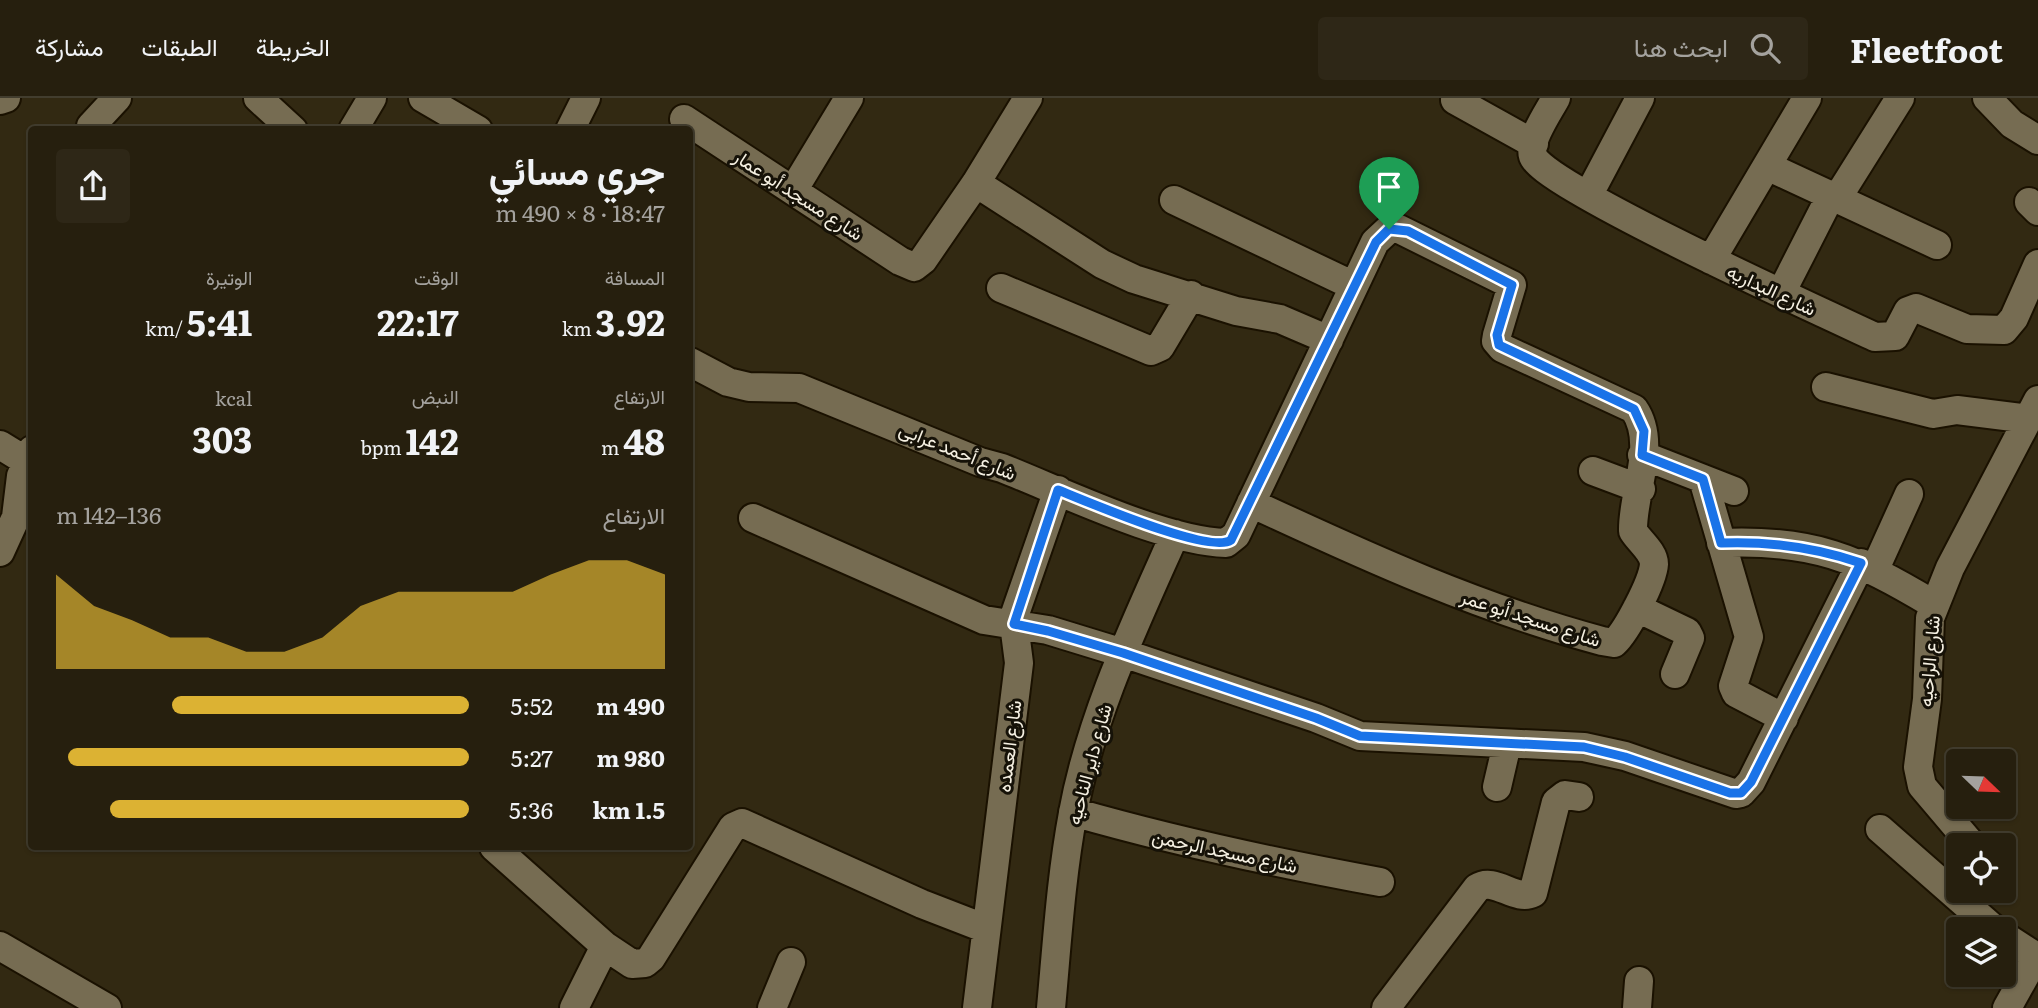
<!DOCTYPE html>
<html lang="ar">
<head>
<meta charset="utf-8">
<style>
	:root { --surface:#261f0e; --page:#2e2717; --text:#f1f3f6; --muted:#a4a29e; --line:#423d2e; --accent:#dcb233 }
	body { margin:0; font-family:Literata,Vazirmatn,serif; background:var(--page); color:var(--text); direction:rtl; height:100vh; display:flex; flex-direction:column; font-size:26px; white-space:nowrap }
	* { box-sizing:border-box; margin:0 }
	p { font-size:23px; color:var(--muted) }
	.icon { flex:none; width:38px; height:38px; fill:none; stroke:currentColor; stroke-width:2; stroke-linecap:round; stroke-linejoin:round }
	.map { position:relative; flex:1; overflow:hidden; direction:ltr }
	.side { position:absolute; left:28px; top:28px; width:665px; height:724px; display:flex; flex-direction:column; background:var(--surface); border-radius:7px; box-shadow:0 2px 5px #0004,0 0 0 2px var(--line); direction:rtl }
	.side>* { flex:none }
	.needle { width:46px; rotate:113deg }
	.buttons { position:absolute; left:1946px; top:651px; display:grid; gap:14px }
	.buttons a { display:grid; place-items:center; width:70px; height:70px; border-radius:7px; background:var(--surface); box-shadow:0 2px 5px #0004,0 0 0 2px var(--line); font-size:35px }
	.pin { position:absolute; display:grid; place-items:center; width:60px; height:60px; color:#fff; margin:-72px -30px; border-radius:50% 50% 50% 0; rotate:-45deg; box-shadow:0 0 7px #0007 }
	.pin .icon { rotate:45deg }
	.round { display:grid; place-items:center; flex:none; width:74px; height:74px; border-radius:7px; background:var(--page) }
	.head { display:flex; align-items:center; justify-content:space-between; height:119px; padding:0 28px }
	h1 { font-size:38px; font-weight:700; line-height:52px }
	.stats { display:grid; grid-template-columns:repeat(3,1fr); gap:10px; height:119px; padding:7px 28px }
	.stats div { display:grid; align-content:center }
	.stats b { font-size:35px; font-weight:700 }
	.stats small { font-size:19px; font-weight:400 }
	.stats p { font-size:19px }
	.chart { height:196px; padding:14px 28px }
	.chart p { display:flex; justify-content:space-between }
	.chart svg { width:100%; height:126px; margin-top:7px; fill:var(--accent); opacity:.7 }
	ul { padding:0 28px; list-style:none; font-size:23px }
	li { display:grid; grid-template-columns:112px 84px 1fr; align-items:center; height:52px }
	li i { height:18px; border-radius:9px; background:var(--accent) }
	header { display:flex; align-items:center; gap:42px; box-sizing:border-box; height:98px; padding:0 35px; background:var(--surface); border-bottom:2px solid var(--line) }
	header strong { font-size:33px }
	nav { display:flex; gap:38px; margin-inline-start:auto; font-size:24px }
	.search { width:490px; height:63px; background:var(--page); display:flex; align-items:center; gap:18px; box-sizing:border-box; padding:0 24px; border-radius:7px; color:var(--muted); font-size:26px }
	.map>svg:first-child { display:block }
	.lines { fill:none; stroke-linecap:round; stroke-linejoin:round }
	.minor-casing { stroke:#1a1100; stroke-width:32 }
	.minor { stroke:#766c52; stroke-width:28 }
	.route-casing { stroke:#fff; stroke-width:14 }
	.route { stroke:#1a73e8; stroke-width:9 }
	.labels { text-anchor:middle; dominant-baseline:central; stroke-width:6; stroke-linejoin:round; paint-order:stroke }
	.street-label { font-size:19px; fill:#f5f0e2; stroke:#161208 }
</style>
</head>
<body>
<header>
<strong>Fleetfoot</strong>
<div class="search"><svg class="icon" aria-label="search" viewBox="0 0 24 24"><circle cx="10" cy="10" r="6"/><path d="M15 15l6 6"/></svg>ابحث هنا</div>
<nav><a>الخريطة</a><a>الطبقات</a><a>مشاركة</a></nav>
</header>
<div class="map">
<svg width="2038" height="910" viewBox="0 0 2038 910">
	<rect width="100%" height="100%" fill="#322912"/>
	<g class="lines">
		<defs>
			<path id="minor" d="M 258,0 L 293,32
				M 423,0 L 478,32
				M 1556,0 C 1549,13 1528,43 1533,58 C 1541,87 1830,218 1875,239 L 1895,238 L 1908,213 L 1916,210 L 1967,231 L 2004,232 L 2014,220 L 2038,166
				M 1987,0 L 2012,26 L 2038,42
				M 0,2 L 6,0
				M 1455,2 L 1534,46
				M 684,21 L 900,163 L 914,169 L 923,162 L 976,85 L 1028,0
				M 91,28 L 117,0
				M 353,32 L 372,0
				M 570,32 L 586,0
				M 1767,68 L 1937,147
				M 976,85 L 1102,166 L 1134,181 L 1236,213 L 1280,221 L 1329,242
				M 794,91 L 849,0
				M 1588,98 L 1640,0
				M 1174,102 L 1354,188
				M 1836,102 L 1900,0
				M 2029,104 L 2038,113
				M 1711,162 L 1807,0
				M 1001,190 L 1151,253 L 1160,249 L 1191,197
				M 1781,195 L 1830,99
				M 690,264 L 728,284 L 749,289 L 799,290 L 980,364 L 1002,370 C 1063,394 1163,443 1226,445 L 1236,437 L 1375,144 L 1389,131 L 1399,131 L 1512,187 L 1497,237 L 1496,243 L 1502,250 L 1634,311 C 1658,346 1632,394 1633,433 C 1639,443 1654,454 1654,466 C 1653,483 1627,533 1614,545 L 1602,543 C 1479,510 1367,459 1251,405
				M 1826,289 L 1933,316 L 1957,312 L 2029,321
				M 0,347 L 26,363
				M 1642,357 L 1734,393
				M 1593,373 L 1641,391
				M 1703,381 L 1749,539 L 1733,588 L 1736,595 L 1784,620
				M 753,420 L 984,522 L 1048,532 L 1123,555 L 1316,620 L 1360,638 L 1584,649 L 1625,658 L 1736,696 L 1741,695 L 1751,684 L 1861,465
				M 1721,445 C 1813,441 1856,460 1933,506
				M 0,454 L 16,419 L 21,378 L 32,352
				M 1875,471 L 1909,396
				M 1637,510 L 1687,534 L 1690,540 L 1675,576
				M 1497,689 L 1507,646
				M 1073,714 C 1174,743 1276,765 1380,784
				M 1880,731 L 1994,831
				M 1972,747 L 1922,688 L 1918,669 L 1927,601 L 1930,520 L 1950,470 L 2038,302
				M 494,749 L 605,848 L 632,866 L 645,865 L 651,860 L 733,729 L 742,725 L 922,806 L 984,830
				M 2004,838 L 2038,860
				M 0,848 L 107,910
				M 574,910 L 605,848
				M 772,910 L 791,864
				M 977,910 L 1019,565 L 1014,526 L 1016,513 L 1058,392
				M 1051,910 C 1057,845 1061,779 1073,715 C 1091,617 1135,526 1175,436
				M 1386,910 L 1477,790 C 1495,778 1515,804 1533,795 L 1556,704 L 1565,697 L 1579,699
				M 1637,910 L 1639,883
				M 2007,910 L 2036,858"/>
		</defs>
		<use href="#minor" class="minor-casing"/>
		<use href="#minor" class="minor"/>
	</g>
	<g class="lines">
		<defs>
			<path id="route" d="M 1389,131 L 1408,133 L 1512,187 L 1497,237 L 1499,247 L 1634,311 L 1644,333 L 1642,357 L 1703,381 L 1721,445 C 1770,443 1814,449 1861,465 L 1751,684 L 1741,695 L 1730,695 L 1625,659 L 1584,649 L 1360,638 L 1316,620 L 1123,555 L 1048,533 L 1014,526 L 1058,392 C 1086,403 1210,457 1231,442 L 1376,144 Z"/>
		</defs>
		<use href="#route" class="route-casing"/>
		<use href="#route" class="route"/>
	</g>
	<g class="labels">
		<g class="street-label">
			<text transform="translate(799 96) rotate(33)">شارع مسجد أبو عمار</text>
			<text transform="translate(1772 191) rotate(25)">شارع البداريه</text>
			<text transform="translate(958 352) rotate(22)">شارع أحمد عرابى</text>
			<text transform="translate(1531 519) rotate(18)">شارع مسجد أبو عمر</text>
			<text transform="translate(1928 563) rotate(-85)">شارع الراحيه</text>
			<text transform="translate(1008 648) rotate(-83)">شارع العمده</text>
			<text transform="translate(1088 666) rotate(-75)">شارع داير الناحيه</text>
			<text transform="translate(1225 752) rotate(12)">شارع مسجد الرحمن</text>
		</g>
	</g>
</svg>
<div class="buttons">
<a><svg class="needle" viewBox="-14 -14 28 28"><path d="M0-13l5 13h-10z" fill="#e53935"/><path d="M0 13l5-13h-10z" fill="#a4a29e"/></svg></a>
<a><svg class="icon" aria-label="locate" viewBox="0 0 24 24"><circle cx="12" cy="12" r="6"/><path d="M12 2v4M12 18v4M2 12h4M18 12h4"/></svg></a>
<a><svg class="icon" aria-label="layers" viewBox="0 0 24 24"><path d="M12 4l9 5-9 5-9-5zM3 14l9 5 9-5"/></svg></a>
</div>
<div class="pin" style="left:1389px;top:131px;background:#1e9e55"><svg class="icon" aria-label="arrive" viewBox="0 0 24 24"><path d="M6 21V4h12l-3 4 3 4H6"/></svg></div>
<section class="side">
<div class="head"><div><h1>جري مسائي</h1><p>18:47 · 8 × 490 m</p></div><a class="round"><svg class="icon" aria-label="share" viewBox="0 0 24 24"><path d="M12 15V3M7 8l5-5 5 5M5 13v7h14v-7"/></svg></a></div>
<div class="stats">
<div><p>المسافة</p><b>3.92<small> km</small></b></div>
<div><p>الوقت</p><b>22:17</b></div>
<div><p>الوتيرة</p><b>5:41<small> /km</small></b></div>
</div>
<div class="stats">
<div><p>الارتفاع</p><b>48<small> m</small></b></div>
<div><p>النبض</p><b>142<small> bpm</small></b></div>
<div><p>kcal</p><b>303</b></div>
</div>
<div class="chart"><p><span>الارتفاع</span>136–142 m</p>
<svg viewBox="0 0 160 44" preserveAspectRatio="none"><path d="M0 44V11L10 22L20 27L30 33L40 33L50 38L60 38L70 33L80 22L90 17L100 17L110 17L120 17L130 11L140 6L150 6L160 11V44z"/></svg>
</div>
<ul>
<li><b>490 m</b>5:52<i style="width:72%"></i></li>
<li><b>980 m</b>5:27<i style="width:97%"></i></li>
<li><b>1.5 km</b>5:36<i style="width:87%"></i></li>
</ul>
</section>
</div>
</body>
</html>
